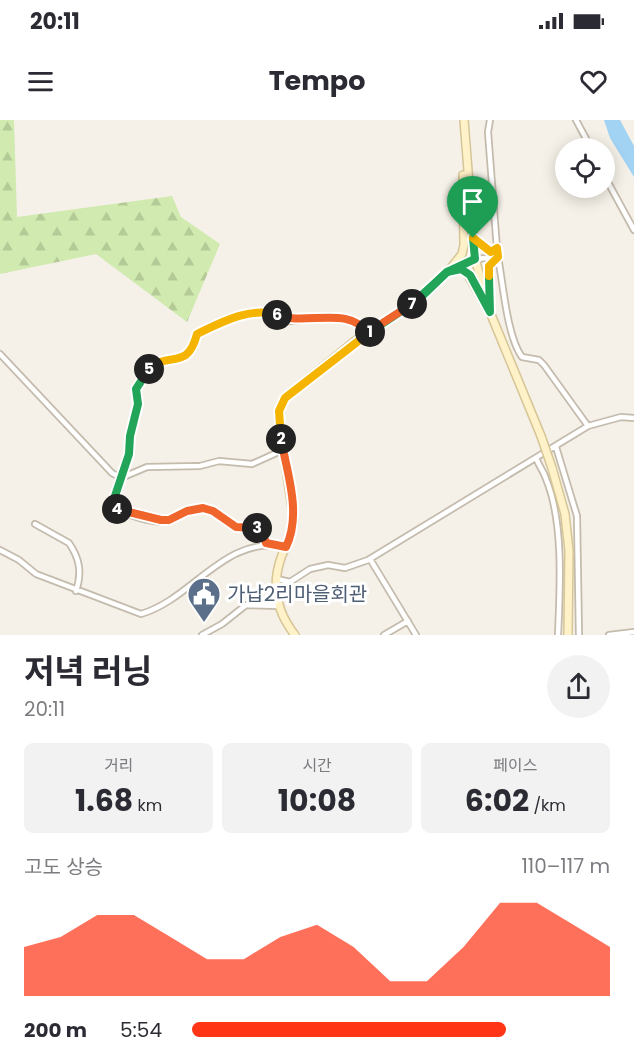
<!DOCTYPE html>
<html lang="ko">
<head>
<meta charset="utf-8">
<style>
	:root { --surface:#fff; --page:#f2f2f3; --text:#2b2b33; --muted:#7c7c81; --accent:#ff3515 }
	body { margin:0; font-family:Poppins,"Noto Sans KR",sans-serif; background:var(--page); color:var(--text); height:100vh; display:flex; flex-direction:column; font-size:22px; white-space:nowrap }
	* { box-sizing:border-box; margin:0 }
	p { font-size:20px; color:var(--muted) }
	.icon { flex:none; width:33px; height:33px; fill:none; stroke:currentColor; stroke-width:2; stroke-linecap:round; stroke-linejoin:round }
	.map { position:relative; height:515px; overflow:hidden }
	.sheet { display:flex; flex-direction:column; background:var(--surface); flex:1 }
	.sheet>* { flex:none }
	.controls { position:absolute; left:555px; top:18px; display:grid; gap:12px }
	.controls a { display:grid; place-items:center; width:60px; height:60px; border-radius:50%; background:var(--surface); box-shadow:0 3px 15px #0003; font-size:30px }
	.pin { position:absolute; display:grid; place-items:center; width:51px; height:51px; color:#fff; margin:-62px -26px; border-radius:50% 50% 50% 0; rotate:-45deg; box-shadow:0 0 6px #0007 }
	.pin .icon { rotate:45deg }
	.km { position:absolute; width:30px; height:30px; margin:-15px; border-radius:50%; background:#222; color:#fff; font-size:16px; line-height:30px; text-align:center }
	.round { display:grid; place-items:center; flex:none; width:63px; height:63px; border-radius:32px; background:var(--page) }
	.head { display:flex; align-items:center; justify-content:space-between; height:102px; padding:0 24px }
	h1 { font-size:33px; font-weight:700; line-height:45px }
	.stats { display:grid; grid-template-columns:repeat(3,1fr); gap:9px; height:102px; padding:6px 24px }
	.stats div { display:grid; align-content:center; border-radius:9px; background:var(--page); text-align:center }
	.stats b { font-size:30px; font-weight:700 }
	.stats small { font-size:16px; font-weight:400 }
	.stats p { font-size:16px }
	.chart { height:168px; padding:12px 24px }
	.chart p { display:flex; justify-content:space-between }
	.chart svg { width:100%; height:108px; margin-top:6px; fill:var(--accent); opacity:.7 }
	ul { padding:0 24px; list-style:none; font-size:20px }
	li { display:grid; grid-template-columns:96px 72px 1fr; align-items:center; height:45px }
	li i { height:15px; border-radius:8px; background:var(--accent) }
	.status { display:flex; justify-content:space-between; align-items:center; height:42px; padding:0 30px; background:var(--surface); direction:ltr }
	.status svg { height:16px; fill:currentColor }
	header { display:flex; justify-content:space-between; align-items:center; height:78px; padding:0 24px; background:var(--surface); font-size:27px; font-weight:700 }
	.map>svg:first-child { display:block }
	.forest { fill:url(#forest-firs) }
	.water { fill:#a2d3f3 }
	.lines { fill:none; stroke-linecap:round; stroke-linejoin:round }
	.street-casing { stroke:#c4bbad; stroke-width:8 }
	.secondary-casing { stroke:#d6c596; stroke-width:10 }
	.street { stroke:#fff; stroke-width:4.5 }
	.secondary { stroke:#fff1c8; stroke-width:7 }
	.secondary-bridge-casing { stroke:#d6c596; stroke-width:10; stroke-linecap:butt }
	.secondary-bridge { stroke:#fff1c8; stroke-width:7 }
	.split-1-casing { stroke:#fff; stroke-width:12 }
	.split-2-casing { stroke:#fff; stroke-width:12 }
	.split-3-casing { stroke:#fff; stroke-width:12 }
	.split-4-casing { stroke:#fff; stroke-width:12 }
	.split-5-casing { stroke:#fff; stroke-width:12 }
	.split-6-casing { stroke:#fff; stroke-width:12 }
	.split-7-casing { stroke:#fff; stroke-width:12 }
	.split-8-casing { stroke:#fff; stroke-width:12 }
	.split-9-casing { stroke:#fff; stroke-width:12 }
	.split-1 { stroke:#22a559; stroke-width:8 }
	.split-2 { stroke:#f5b400; stroke-width:8 }
	.split-3 { stroke:#f0652b; stroke-width:8 }
	.split-4 { stroke:#f0652b; stroke-width:8 }
	.split-5 { stroke:#22a559; stroke-width:8 }
	.split-6 { stroke:#f5b400; stroke-width:8 }
	.split-7 { stroke:#f0652b; stroke-width:8 }
	.split-8 { stroke:#22a559; stroke-width:8 }
	.split-9 { stroke:#f5b400; stroke-width:8 }
	.labels { text-anchor:middle; dominant-baseline:central; stroke-width:6; stroke-linejoin:round; paint-order:stroke }
	.service-label { font-size:20px; fill:#4e5e75; stroke:#fff; text-anchor:start }
</style>
</head>
<body>
<div class="status"><b>20:11</b><svg viewBox="0 0 49 12"><path d="M0 12V9h3v3zM5 12V6h3v6zM10 12V3h3v9zM15 12V0h3v12zM26 1h20v11H26zM47 4h2v5h-2z"/></svg></div>
<header><svg class="icon" aria-label="menu" viewBox="0 0 24 24"><path d="M4 6h16M4 12h16M4 18h16"/></svg>Tempo<svg class="icon" aria-label="heart" viewBox="0 0 24 24"><path d="M12 20l-8-8c-3-5 5-10 8-4 3-6 11-1 8 4z"/></svg></header>
<div class="map">
<svg width="634" height="515" viewBox="0 0 634 515">
	<defs>
		<pattern id="forest-firs" width="22" height="20" patternUnits="userSpaceOnUse" patternTransform="scale(1.5)"><rect width="22" height="20" fill="#d0eaaf"/><path d="M5 1l3.5 6h-7zM16 11l3.5 6h-7z" fill="#b4ca97"/></pattern>
	</defs>
	<rect width="100%" height="100%" fill="#f5f1e8"/>
	<path class="forest" d="M 0,0 L 14,0 L 17,97 L 172,76 L 181,97 L 220,124 L 187,202 L 96,134 L 0,154 Z"/>
	<path class="water" d="M 604,0 L 620,0 L 634,26 L 634,57 L 610,18 Z"/>
	<g class="lines">
		<defs>
			<path id="street" d="M 490,0 L 488,12 L 497,129
				M 576,0 L 591,28
				M 604,55 L 634,110
				M 498,137 C 503,163 507,217 522,237 L 539,240 L 544,245 L 588,306
				M 475,139 L 498,137
				M 0,234 L 112,353 L 121,358 L 147,347 L 200,346 L 219,341 L 252,344 L 283,330
				M 556,327 L 577,396 L 579,515
				M 536,338 C 539,346 544,352 546,359 C 564,402 560,469 558,515
				M 35,404 L 69,423 C 80,439 82,453 76,471
				M 266,423 L 263,415 L 257,407 C 250,407 240,409 233,406 C 223,402 217,391 206,389 C 192,386 182,395 170,400 C 155,405 124,395 112,385 L 129,334 L 130,316 L 138,284 L 136,269 L 145,252 L 154,244 L 187,235 L 194,228 L 197,214 L 236,196 L 272,193 L 290,201 L 341,197 L 364,207 L 367,213
				M 0,430 L 19,440 L 36,454 L 141,494 C 193,479 225,414 286,427
				M 370,439 L 416,515
				M 277,459 L 290,462 L 310,449 L 328,445 L 345,448 L 368,440 L 588,306 L 621,297 L 634,298
				M 202,515 L 222,504 L 246,485 L 279,486
				M 384,515 L 408,501
				M 609,515 L 634,512"/>
			<path id="secondary" d="M 464,0 L 475,139 L 492,197 L 541,316
				M 473,118 L 491,132 L 497,128
				M 451,148 L 462,134 L 464,125 L 463,55
				M 455,150 L 465,150 L 485,184
				M 489,180 L 489,146 L 498,137
				M 552,348 L 565,394 L 569,431 L 568,515
				M 295,515 C 276,491 271,464 282,435 C 287,423 293,414 294,400 L 280,310 L 279,291 L 285,278 L 355,221 L 418,180 L 447,152 L 475,139"/>
		</defs>
		<use href="#street" class="street-casing"/>
		<use href="#secondary" class="secondary-casing"/>
		<use href="#street" class="street"/>
		<use href="#secondary" class="secondary"/>
		<defs>
			<path id="secondary-bridge" d="M 541,316 L 552,348"/>
		</defs>
		<use href="#secondary-bridge" class="secondary-bridge-casing"/>
		<use href="#secondary-bridge" class="secondary-bridge"/>
	</g>
	<g class="lines">
		<defs>
			<path id="split-1" d="M 370,212 L 418,180 L 447,152 L 475,139 L 473,118"/>
			<path id="split-2" d="M 281,319 L 279,291 L 285,278 L 370,212"/>
			<path id="split-3" d="M 257,408 L 263,415 L 266,423 L 286,427 C 302,394 287,353 281,319"/>
			<path id="split-4" d="M 117,389 L 161,400 L 169,400 L 187,391 L 203,388 L 213,391 L 236,407 L 257,408"/>
			<path id="split-5" d="M 117,389 L 112,385 L 129,334 L 130,316 L 138,284 L 136,269 L 149,249"/>
			<path id="split-6" d="M 149,249 C 169,230 187,252 197,214 C 220,203 251,186 277,195"/>
			<path id="split-7" d="M 277,195 C 305,206 350,185 367,213 L 412,184"/>
			<path id="split-8" d="M 412,184 L 447,152 L 461,149 L 470,155 L 490,192 L 489,156"/>
			<path id="split-9" d="M 473,118 L 491,132 L 497,128 L 498,137 L 489,146 L 489,156"/>
		</defs>
		<use href="#split-1" class="split-1-casing"/>
		<use href="#split-2" class="split-2-casing"/>
		<use href="#split-3" class="split-3-casing"/>
		<use href="#split-4" class="split-4-casing"/>
		<use href="#split-5" class="split-5-casing"/>
		<use href="#split-6" class="split-6-casing"/>
		<use href="#split-7" class="split-7-casing"/>
		<use href="#split-8" class="split-8-casing"/>
		<use href="#split-9" class="split-9-casing"/>
		<use href="#split-1" class="split-1"/>
		<use href="#split-2" class="split-2"/>
		<use href="#split-3" class="split-3"/>
		<use href="#split-4" class="split-4"/>
		<use href="#split-5" class="split-5"/>
		<use href="#split-6" class="split-6"/>
		<use href="#split-7" class="split-7"/>
		<use href="#split-8" class="split-8"/>
		<use href="#split-9" class="split-9"/>
	</g>
	<defs>
		<symbol id="civic-pin" viewBox="-11 -11 22 30"><path d="M0 17L-7.5 6A9.5 9.5 0 1 1 7.5 6Z" fill="#5c6f8a" stroke="#fff"/><path d="M-.6-6.5H3V-4.5H.6V-3L4-1V1h2V6H-6V1h2V-1L-.6-3ZM-1.2 2.5V6h2.4V2.5Z" fill="#fff"/></symbol>
	</defs>
	<g fill-rule="evenodd">
		<use href="#civic-pin" x="185" y="455" width="38" height="52"/>
	</g>
	<g class="labels">
		<g class="service-label">
			<text x="227" y="474">가납2리마을회관</text>
		</g>
	</g>
</svg>
<div class="controls">
<a><svg class="icon" aria-label="locate" viewBox="0 0 24 24"><circle cx="12" cy="12" r="6"/><path d="M12 2v4M12 18v4M2 12h4M18 12h4"/></svg></a>
</div>
<div class="pin" style="left:473px;top:118px;background:#1e9e55"><svg class="icon" aria-label="arrive" viewBox="0 0 24 24"><path d="M6 21V4h12l-3 4 3 4H6"/></svg></div>
<b class="km" style="left:370px;top:212px">1</b>
<b class="km" style="left:281px;top:319px">2</b>
<b class="km" style="left:257px;top:408px">3</b>
<b class="km" style="left:117px;top:389px">4</b>
<b class="km" style="left:149px;top:249px">5</b>
<b class="km" style="left:277px;top:195px">6</b>
<b class="km" style="left:412px;top:184px">7</b>
</div>
<section class="sheet">
<div class="head"><div><h1>저녁 러닝</h1><p>20:11</p></div><a class="round"><svg class="icon" aria-label="share" viewBox="0 0 24 24"><path d="M12 15V3M7 8l5-5 5 5M5 13v7h14v-7"/></svg></a></div>
<div class="stats">
<div><p>거리</p><b>1.68<small> km</small></b></div>
<div><p>시간</p><b>10:08</b></div>
<div><p>페이스</p><b>6:02<small> /km</small></b></div>
</div>
<div class="chart"><p><span>고도 상승</span>110–117 m</p>
<svg viewBox="0 0 160 44" preserveAspectRatio="none"><path d="M0 44V24L10 20L20 11L30 11L40 20L50 29L60 29L70 20L80 15L90 24L100 38L110 38L120 24L130 6L140 6L150 15L160 24V44z"/></svg>
</div>
<ul>
<li><b>200 m</b>5:54<i style="width:75%"></i></li>
</ul>
</section>
</body>
</html>
